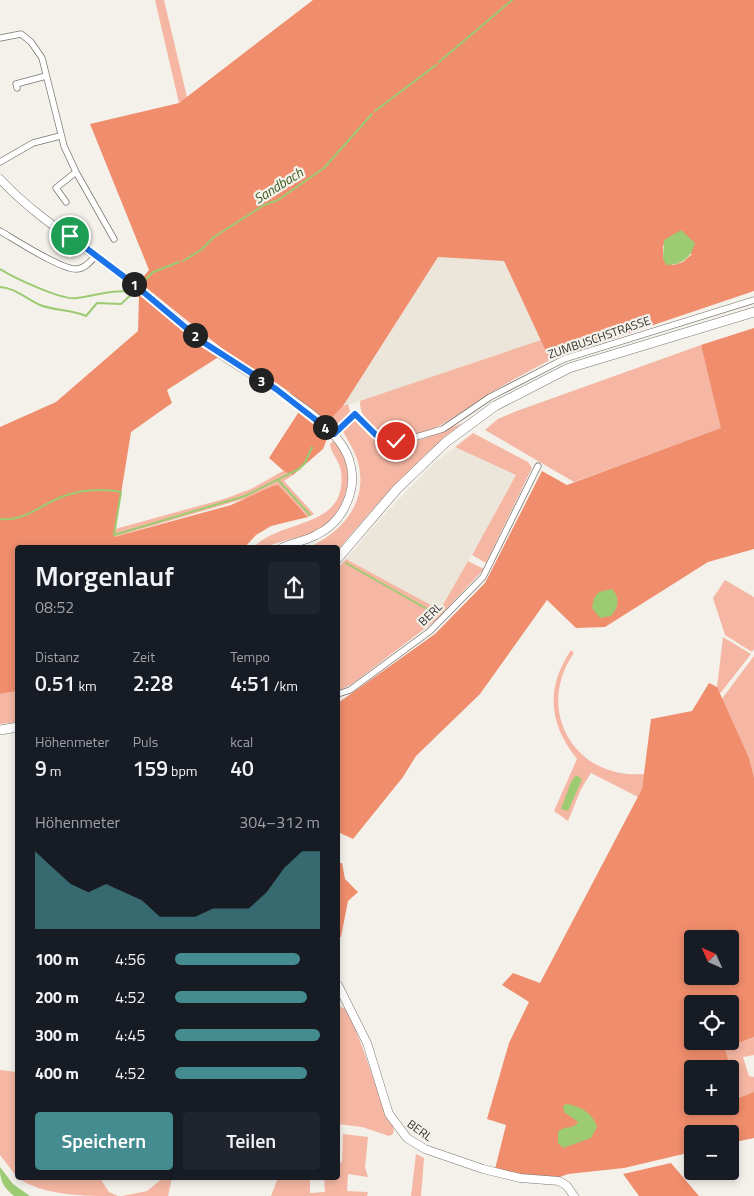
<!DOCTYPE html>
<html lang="de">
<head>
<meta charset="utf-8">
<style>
	:root { --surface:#171b24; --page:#20242c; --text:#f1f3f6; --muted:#9ea1a6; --accent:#458c91 }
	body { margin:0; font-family:"Titillium Web",sans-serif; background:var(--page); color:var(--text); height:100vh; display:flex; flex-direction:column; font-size:19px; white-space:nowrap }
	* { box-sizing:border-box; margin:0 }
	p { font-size:16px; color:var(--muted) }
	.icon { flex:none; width:28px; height:28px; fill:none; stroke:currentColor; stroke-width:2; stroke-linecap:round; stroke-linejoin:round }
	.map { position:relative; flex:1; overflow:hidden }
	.drawer { position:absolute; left:15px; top:545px; width:325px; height:635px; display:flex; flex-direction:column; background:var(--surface); border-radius:5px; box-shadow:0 2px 8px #0003 }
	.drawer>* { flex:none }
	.needle { width:32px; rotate:315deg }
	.buttons { position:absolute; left:684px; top:930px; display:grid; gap:10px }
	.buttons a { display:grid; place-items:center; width:55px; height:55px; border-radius:5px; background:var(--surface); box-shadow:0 2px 8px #0003; font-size:25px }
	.pin { position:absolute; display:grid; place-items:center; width:42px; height:42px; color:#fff; margin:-21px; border:2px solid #fff; border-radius:50%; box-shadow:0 1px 5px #0007 }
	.km { position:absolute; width:25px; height:25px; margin:-12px; border-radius:50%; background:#222; color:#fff; font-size:14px; line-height:25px; text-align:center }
	.round { display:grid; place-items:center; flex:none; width:52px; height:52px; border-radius:5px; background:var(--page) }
	.summary { display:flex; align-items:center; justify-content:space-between; height:85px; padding:0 20px }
	h1 { font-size:28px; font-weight:600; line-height:38px }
	.metrics { display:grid; grid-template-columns:repeat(3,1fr); gap:8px; height:85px; padding:5px 20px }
	.metrics div { display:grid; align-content:center }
	.metrics b { font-size:21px; font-weight:600 }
	.metrics small { font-size:14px; font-weight:400 }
	.metrics p { font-size:14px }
	.chart { height:140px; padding:10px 20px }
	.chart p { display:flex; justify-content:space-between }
	.chart svg { width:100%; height:90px; margin-top:5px; fill:var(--accent); opacity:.7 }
	.button { display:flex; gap:10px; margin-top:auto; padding:10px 20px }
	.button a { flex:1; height:58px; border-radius:5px; background:var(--accent); color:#fff; font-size:20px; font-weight:600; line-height:58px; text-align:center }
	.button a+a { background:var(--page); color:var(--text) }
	ul { padding:0 20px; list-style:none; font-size:16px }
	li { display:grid; grid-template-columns:80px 60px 1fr; align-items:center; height:38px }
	li i { height:12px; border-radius:6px; background:var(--accent) }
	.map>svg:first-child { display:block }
	.built { fill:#ece6da }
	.green { fill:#f5b7a3 }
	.forest { fill:#ef8d6c; fill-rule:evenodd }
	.water { fill:#9ccb72 }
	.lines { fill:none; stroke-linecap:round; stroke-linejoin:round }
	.stream { stroke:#9ccb72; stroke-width:2 }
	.minor-casing { stroke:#797671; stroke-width:7 }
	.tertiary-casing { stroke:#797671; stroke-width:9 }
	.secondary-casing { stroke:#797671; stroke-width:10 }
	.minor { stroke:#fff; stroke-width:5.5 }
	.tertiary { stroke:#fff; stroke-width:8 }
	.secondary { stroke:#fff; stroke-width:9 }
	.route-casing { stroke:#fff; stroke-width:10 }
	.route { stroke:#1a73e8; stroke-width:6 }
	.labels { text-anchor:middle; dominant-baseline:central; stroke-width:4.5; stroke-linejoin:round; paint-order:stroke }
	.street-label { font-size:12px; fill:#32312e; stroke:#f4f1eb }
	.water-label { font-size:14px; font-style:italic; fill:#405d21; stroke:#f4f1eb }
</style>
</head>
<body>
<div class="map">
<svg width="754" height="1196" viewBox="0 0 754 1196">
	<rect width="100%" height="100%" fill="#f4f1eb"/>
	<path class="built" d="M 438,257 L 504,261 L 541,340 L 378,396 L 343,406 Z
		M 455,447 L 517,475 L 440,610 L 346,559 L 381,518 L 432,465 Z"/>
	<path class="green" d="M 155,0 L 164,0 L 187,97 L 179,103 Z
		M 541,340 L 550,360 C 526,373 502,385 480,400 C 451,419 403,458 371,424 C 363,416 360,412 360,401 Z
		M 701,345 L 722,428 L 574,482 L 485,430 L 498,419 L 514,412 Z
		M 348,404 L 351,415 L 338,426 L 331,426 L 327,423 L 343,406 Z
		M 353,420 L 358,420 C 363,426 368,433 375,437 C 401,454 436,433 462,423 C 415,461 376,504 338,550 L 338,548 L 307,548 C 337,535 364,509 360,473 C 359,457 350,444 342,430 Z
		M 473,433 L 528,462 L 532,468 L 486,563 L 472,555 L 516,475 L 455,447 Z
		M 334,440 C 340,449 347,460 348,471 C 350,495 336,523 313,533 C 305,536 296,538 287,540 C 273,544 268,547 253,548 C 280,518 348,530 341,472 C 340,461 331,454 330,444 Z
		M 283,471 L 293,475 L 284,481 L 314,514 L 308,517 L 303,511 L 247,498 L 114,537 L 115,529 L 224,499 L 251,489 Z
		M 346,559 L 440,610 L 468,561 L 484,569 L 436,620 L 352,684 L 338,691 L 338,568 Z
		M 725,580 L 754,597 L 754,649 L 752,652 L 725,635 L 713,598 Z
		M 723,637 L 751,654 L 719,695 L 717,687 Z
		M 571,650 L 574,653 C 534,710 575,780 644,774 L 642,789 L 638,797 L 591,773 L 581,789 L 568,821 L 554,811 L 577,759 C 549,724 545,689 571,650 Z
		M 754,656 L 754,777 L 749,758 L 721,700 Z
		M 17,691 L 17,722 L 0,724 L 0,694 Z
		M 338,1006 L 346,1009 C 363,1043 371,1075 385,1110 C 388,1117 396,1127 393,1134 L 389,1136 L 362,1127 L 338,1124 Z
		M 754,1037 L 754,1055 L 743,1057 L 749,1076 L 754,1077 L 754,1092 L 738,1098 L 725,1048 Z
		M 0,1070 L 17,1072 L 17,1177 L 0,1155 Z
		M 343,1134 L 368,1137 L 365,1167 L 368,1177 L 348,1174 L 347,1191 L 368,1192 L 367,1196 L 271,1196 L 278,1178 L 310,1178 L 310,1193 L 325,1192 L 324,1178 L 338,1178 L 338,1167 L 342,1161 Z
		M 416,1154 L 424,1158 L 421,1196 L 411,1196 Z
		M 18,1178 L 100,1178 L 109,1192 L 118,1196 C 84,1196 44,1196 18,1178 Z
		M 163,1178 L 172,1178 L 168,1196 L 122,1196 L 147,1191 Z"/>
	<path class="forest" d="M 313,0 L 754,0 L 754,291 L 550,360 L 504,261 L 438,257 L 343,406 L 327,423 L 288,391 L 224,350 L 139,282 L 149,270 L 90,124 L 179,103 ZM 663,245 L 692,254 L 683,262 L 673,265 L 663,258 Z
		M 134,288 L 220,356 L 167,390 L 172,403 L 131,432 L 114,537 L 231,505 L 273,486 L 278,485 L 308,517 L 271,526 L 256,535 L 245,547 L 18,548 L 17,691 L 0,694 L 0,427 L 56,402 L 138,331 L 139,297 L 130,292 Z
		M 754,328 L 754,549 L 708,562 L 605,627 L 576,628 L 547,600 L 480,694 L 416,756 L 403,777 L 353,839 L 338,832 L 338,703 L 435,634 L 485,583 L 542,471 L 567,485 L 721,428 L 701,345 Z
		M 300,410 L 329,434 L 323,449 L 293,475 L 285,472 L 269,458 Z
		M 709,683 L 717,687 L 749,758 L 754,777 L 754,1037 L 725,1048 L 738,1098 L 754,1092 L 754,1138 L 730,1143 L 730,1134 L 692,1134 L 692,1152 L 624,1168 L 568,1174 L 560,1177 L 511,1175 L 495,1169 L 506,1125 L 487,1119 L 509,1043 L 529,1002 L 502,985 L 513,973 L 540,983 L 642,789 L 651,719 L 692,711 ZM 692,939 L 730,939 L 730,976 L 692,976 ZM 692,1004 L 730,1004 L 730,1041 L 692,1041 ZM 692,1069 L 730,1069 L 730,1106 L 692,1106 Z
		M 338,863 L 342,863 L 345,879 L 358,892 L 348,901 L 341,937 L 338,938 Z
		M 671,1163 L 699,1196 L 639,1196 L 623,1174 Z"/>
	<path class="water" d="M 681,230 L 695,243 C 691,258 682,265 666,265 L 663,258 L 664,240 Z
		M 612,589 C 620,597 619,608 611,616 L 600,618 L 592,608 L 594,598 L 599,592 Z
		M 576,775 L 582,779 L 568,811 L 561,809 L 571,782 Z
		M 566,1104 C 579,1105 594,1114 597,1127 L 591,1138 L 563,1148 L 558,1143 L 558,1132 C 564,1125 573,1130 578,1122 L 564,1112 L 563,1106 Z
		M 0,1167 L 13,1184 L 30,1196 L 14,1196 C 3,1186 0,1182 0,1167 Z"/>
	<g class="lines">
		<path class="stream" d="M 439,62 L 512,0
			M 375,111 L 436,65
			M 183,261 L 201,250 L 214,237 L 264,205 L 278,200 L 324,168 L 372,114
			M 0,269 C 13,277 62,301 77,298 C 97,295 114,289 135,292
			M 142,283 L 153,272 L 179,262
			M 0,287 C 16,288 26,299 40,305 C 55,311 71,309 86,316 L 97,303 L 121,304 L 134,292
			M 278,480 L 310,515
			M 0,519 C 22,522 40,506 59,498 C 77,490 102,488 121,492 L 114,535 L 245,496 L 299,469 L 305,463 L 312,447
			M 346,563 L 427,609"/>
		<defs>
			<path id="minor" d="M 0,38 L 21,34 L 31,42 L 42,58 L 64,146 L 76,172 L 114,239
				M 17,88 L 16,84 L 46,76
				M 0,162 L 33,143 L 60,136
				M 66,202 L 56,188 L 76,172
				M 0,231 C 14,239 63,271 77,269 C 84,269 91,261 96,256
				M 334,434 L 355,414 L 376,435 L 396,441 L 406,440 L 443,429 L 490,397 L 564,359 L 754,300
				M 338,694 L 350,690 L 430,631 L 483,577 L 538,466"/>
			<path id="tertiary" d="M 0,179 C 35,217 81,244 122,275 C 155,300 185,328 219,353 C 255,379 334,416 349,459 C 359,488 344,522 316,535 C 305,541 292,543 281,548
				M 338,985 L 367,1043 L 389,1114 L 407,1138 L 425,1149 L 483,1169 L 520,1178 L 559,1181 L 567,1186 L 574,1196"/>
			<path id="secondary" d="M 338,558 L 397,489 L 446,442 L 495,406 L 569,368 L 754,312
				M 0,730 L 18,727"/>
		</defs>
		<use href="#minor" class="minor-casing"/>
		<use href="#tertiary" class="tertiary-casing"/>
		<use href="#secondary" class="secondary-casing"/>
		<use href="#minor" class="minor"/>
		<use href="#tertiary" class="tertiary"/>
		<use href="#secondary" class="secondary"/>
	</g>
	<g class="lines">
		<defs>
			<path id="route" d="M 70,236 L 135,285 L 203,342 L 276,389 L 334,434 L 355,414 L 376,435 L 396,441"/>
		</defs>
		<use href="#route" class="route-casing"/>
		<use href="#route" class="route"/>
	</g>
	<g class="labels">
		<g class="street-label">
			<text transform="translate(599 337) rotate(-19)">ZUMBUSCHSTRASSE</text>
			<text transform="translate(430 614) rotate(-44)">BERL</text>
			<text transform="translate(420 1130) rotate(36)">BERL</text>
		</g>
		<g class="water-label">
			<text transform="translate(278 185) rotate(-32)">Sandbach</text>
		</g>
	</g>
</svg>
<div class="buttons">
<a><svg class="needle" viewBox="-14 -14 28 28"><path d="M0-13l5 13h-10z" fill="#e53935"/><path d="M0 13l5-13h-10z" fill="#9ea1a6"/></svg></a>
<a><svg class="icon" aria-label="locate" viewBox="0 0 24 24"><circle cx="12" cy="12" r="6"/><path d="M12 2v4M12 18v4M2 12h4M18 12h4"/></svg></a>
<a>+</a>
<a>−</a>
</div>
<div class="pin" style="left:70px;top:236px;background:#1e9e55"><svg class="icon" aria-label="arrive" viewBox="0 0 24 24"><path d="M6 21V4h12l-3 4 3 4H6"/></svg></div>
<div class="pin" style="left:396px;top:441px;background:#d93025"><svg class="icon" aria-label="check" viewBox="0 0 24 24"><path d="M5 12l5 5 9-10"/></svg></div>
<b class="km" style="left:134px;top:284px">1</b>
<b class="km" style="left:195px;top:335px">2</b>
<b class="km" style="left:261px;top:380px">3</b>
<b class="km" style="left:325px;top:427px">4</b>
<section class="drawer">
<div class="summary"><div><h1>Morgenlauf</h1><p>08:52</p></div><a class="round"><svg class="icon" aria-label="share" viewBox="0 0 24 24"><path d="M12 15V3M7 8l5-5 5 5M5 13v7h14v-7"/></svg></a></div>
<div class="metrics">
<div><p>Distanz</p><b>0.51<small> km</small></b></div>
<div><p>Zeit</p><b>2:28</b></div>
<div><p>Tempo</p><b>4:51<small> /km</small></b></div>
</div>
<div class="metrics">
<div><p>Höhenmeter</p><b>9<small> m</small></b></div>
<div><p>Puls</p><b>159<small> bpm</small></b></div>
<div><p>kcal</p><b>40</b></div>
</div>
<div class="chart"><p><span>Höhenmeter</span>304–312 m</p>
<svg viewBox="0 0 160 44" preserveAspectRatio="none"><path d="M0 44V6L10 14L20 22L30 26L40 22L50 26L60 30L70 38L80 38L90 38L100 34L110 34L120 34L130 26L140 14L150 6L160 6V44z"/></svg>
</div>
<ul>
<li><b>100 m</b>4:56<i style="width:86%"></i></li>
<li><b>200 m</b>4:52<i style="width:91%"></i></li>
<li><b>300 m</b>4:45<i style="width:100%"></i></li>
<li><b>400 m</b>4:52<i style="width:91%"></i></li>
</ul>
<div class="button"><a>Speichern</a><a>Teilen</a></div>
</section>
</div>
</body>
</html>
